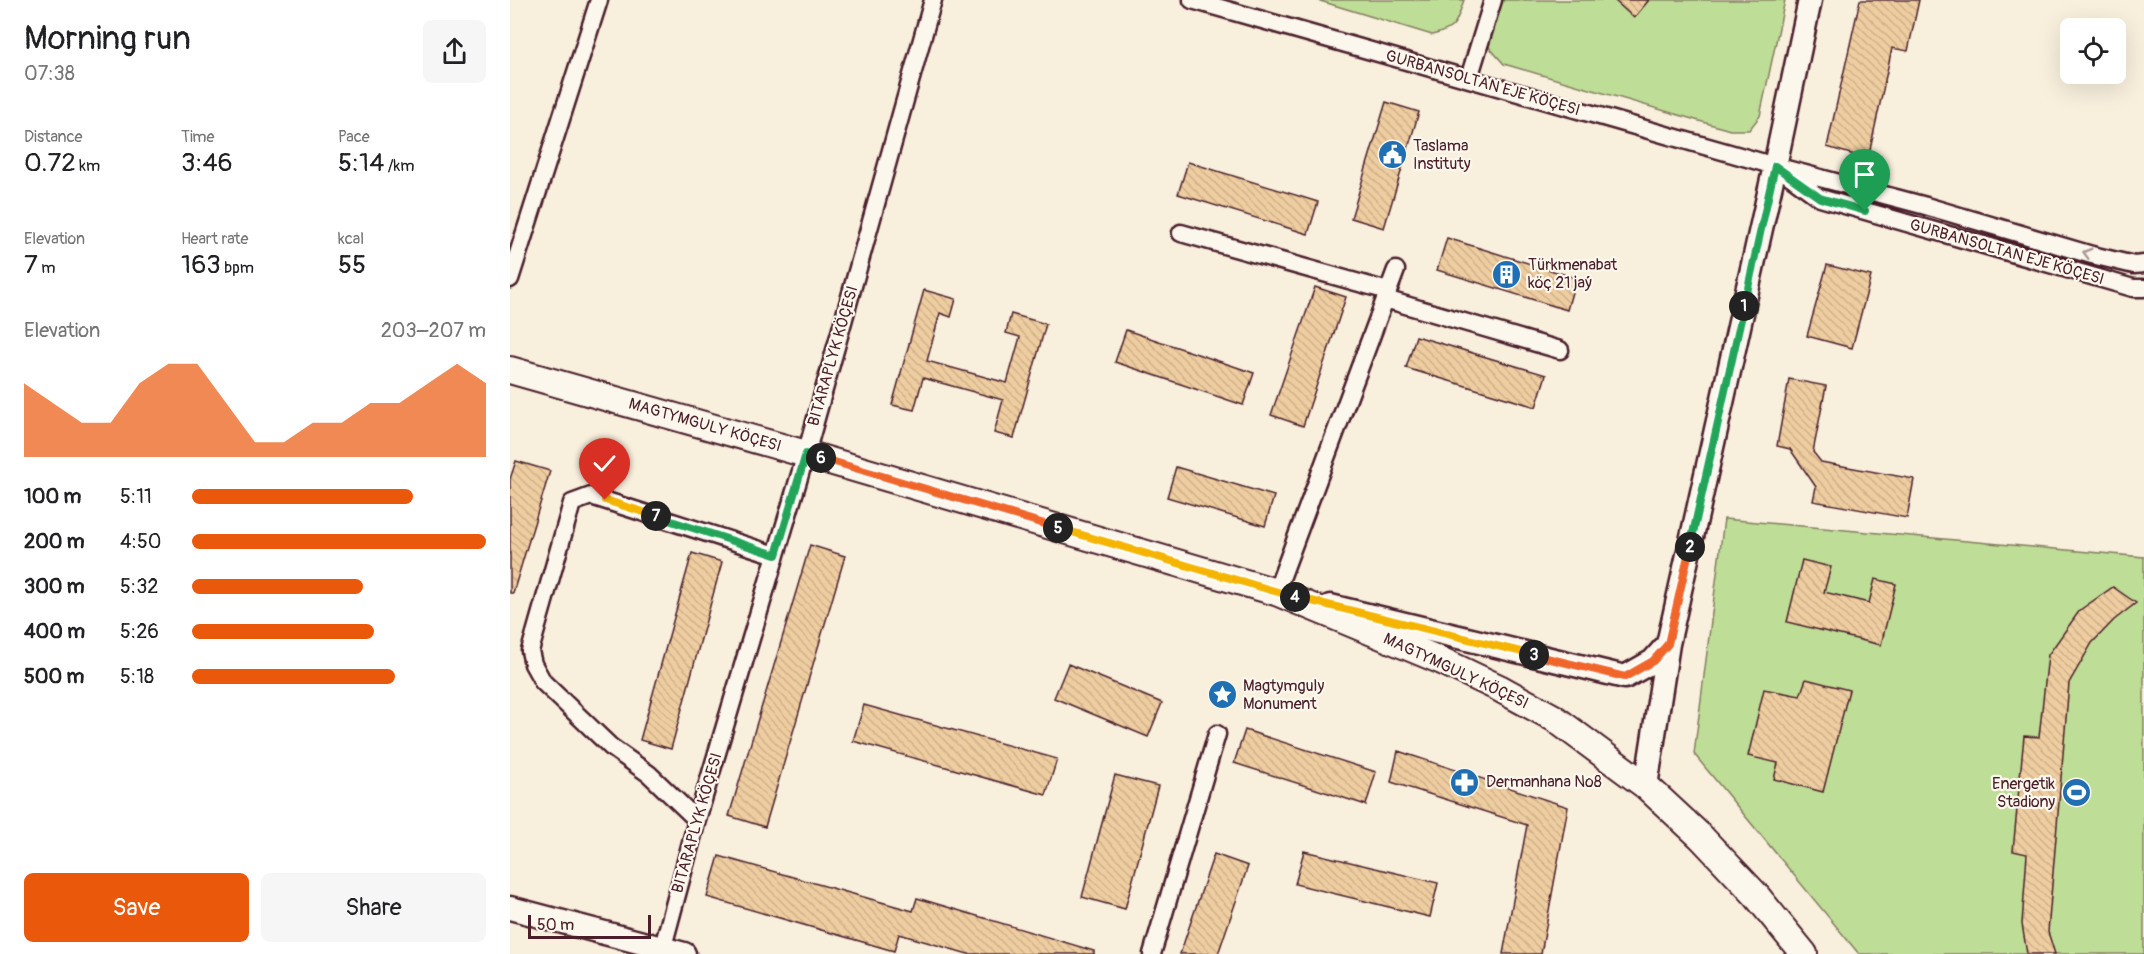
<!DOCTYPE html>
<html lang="en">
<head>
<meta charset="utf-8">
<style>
	:root { --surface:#fff; --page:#f6f6f6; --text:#202124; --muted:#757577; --accent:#ea580c }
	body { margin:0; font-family:Pangolin,sans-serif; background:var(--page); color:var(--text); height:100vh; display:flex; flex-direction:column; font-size:22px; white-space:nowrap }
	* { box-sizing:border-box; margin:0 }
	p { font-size:20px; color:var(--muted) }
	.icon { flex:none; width:33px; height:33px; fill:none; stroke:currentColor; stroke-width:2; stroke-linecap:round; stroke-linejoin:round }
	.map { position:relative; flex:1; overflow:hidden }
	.sheet { display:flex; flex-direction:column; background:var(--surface); width:510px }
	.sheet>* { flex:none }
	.controls { position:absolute; left:1550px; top:18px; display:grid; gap:12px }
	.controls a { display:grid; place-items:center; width:66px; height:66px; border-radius:9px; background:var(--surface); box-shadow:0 6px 24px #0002; font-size:30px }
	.scale { position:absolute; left:18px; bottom:15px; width:123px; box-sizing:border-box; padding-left:6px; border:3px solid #4a1f2b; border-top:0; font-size:16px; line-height:21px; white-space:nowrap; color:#4a1f2b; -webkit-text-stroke:4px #fbf7ec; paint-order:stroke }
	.pin { position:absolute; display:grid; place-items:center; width:51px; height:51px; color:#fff; margin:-62px -26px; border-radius:50% 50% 50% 0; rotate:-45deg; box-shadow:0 0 6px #0007 }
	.pin .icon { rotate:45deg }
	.km { position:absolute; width:30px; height:30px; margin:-15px; border-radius:50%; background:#222; color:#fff; font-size:16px; line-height:30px; text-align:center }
	.round { display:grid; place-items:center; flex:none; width:63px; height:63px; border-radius:9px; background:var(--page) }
	.head { display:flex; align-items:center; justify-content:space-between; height:102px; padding:0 24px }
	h1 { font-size:33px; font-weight:600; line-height:45px }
	.metrics { display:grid; grid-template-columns:repeat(3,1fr); gap:9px; height:102px; padding:6px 24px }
	.metrics div { display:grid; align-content:center }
	.metrics b { font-size:26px; font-weight:600 }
	.metrics small { font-size:16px; font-weight:400 }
	.metrics p { font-size:16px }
	.chart { height:168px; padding:12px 24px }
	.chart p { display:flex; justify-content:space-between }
	.chart svg { width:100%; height:108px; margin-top:6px; fill:var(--accent); opacity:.7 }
	.primary-button { display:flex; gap:12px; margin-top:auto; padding:12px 24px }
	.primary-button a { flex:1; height:69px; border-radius:9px; background:var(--accent); color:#fff; font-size:24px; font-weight:600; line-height:69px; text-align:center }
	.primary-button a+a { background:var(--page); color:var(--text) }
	ul { padding:0 24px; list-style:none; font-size:20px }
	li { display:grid; grid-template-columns:96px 72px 1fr; align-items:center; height:45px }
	li i { height:15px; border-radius:8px; background:var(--accent) }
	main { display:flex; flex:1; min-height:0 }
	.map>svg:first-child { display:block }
	.green { fill:#bedd96; stroke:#847e60; stroke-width:1.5 }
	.building { fill:url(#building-back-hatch); stroke:#4a1f2b; stroke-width:1.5 }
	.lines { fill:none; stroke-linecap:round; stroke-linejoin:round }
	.street-casing { stroke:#4a1f2b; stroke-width:21 }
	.secondary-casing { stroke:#4a1f2b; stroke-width:27 }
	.primary-casing { stroke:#4a1f2b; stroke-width:30 }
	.street { stroke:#fbf7ec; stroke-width:16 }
	.secondary { stroke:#fbf7ec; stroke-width:22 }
	.primary { stroke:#fbf7ec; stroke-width:26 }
	.oneway { stroke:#ab9695 }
	.split-1-casing { stroke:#fff; stroke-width:12 }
	.split-2-casing { stroke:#fff; stroke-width:12 }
	.split-3-casing { stroke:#fff; stroke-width:12 }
	.split-4-casing { stroke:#fff; stroke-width:12 }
	.split-5-casing { stroke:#fff; stroke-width:12 }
	.split-6-casing { stroke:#fff; stroke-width:12 }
	.split-7-casing { stroke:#fff; stroke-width:12 }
	.split-8-casing { stroke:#fff; stroke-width:12 }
	.split-1 { stroke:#22a559; stroke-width:8 }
	.split-2 { stroke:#22a559; stroke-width:8 }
	.split-3 { stroke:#f0652b; stroke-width:8 }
	.split-4 { stroke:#f5b400; stroke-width:8 }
	.split-5 { stroke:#f5b400; stroke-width:8 }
	.split-6 { stroke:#f0652b; stroke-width:8 }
	.split-7 { stroke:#22a559; stroke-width:8 }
	.split-8 { stroke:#f5b400; stroke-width:8 }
	.labels { text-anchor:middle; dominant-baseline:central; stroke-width:4.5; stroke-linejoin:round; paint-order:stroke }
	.street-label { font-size:16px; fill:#4a1f2b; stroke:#fbf7ec }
	.poi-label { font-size:16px; fill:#4a1f2b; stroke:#fbf7ec; text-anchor:start }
</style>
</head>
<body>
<main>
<section class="sheet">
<div class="head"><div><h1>Morning run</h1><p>07:38</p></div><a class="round"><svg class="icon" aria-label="share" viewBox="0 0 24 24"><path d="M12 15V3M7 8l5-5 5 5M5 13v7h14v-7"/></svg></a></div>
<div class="metrics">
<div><p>Distance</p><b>0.72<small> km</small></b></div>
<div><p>Time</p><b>3:46</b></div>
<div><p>Pace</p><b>5:14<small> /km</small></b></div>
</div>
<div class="metrics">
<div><p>Elevation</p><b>7<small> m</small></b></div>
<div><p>Heart rate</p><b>163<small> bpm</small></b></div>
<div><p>kcal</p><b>55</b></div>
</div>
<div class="chart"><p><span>Elevation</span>203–207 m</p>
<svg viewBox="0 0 160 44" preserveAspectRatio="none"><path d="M0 44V14L10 22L20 30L30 30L40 14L50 6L60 6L70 22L80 38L90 38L100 30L110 30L120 22L130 22L140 14L150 6L160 14V44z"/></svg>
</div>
<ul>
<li><b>100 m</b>5:11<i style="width:75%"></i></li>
<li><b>200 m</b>4:50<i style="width:100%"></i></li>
<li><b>300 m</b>5:32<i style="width:58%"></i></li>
<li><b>400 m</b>5:26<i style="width:62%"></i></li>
<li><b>500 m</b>5:18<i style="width:69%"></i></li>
</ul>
<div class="primary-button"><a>Save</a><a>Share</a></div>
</section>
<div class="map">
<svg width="1634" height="954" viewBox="0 0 1634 954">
	<defs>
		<pattern id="building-back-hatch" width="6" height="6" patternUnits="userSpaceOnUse" patternTransform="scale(1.5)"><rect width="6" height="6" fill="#eecea0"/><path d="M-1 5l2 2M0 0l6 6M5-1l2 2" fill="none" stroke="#ceb08a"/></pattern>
	</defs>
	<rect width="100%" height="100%" fill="#f8efdd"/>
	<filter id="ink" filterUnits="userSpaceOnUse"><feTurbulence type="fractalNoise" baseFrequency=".0167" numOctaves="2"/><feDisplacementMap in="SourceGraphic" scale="12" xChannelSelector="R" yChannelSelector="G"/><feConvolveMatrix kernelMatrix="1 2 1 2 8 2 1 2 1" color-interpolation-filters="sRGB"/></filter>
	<g filter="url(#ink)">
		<path class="green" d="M 807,0 L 954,0 C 946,23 947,29 922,35 Z
			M 986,0 L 1275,0 L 1250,116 L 1239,130 L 1220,130 L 994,64 L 979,47 L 974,31 Z
			M 1214,519 L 1634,557 L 1634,954 L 1349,954 L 1184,754 Z"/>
		<path class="building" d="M 1104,0 L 1139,0 L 1124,18 Z
			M 1350,0 L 1409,0 L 1398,51 L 1382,48 L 1358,159 L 1317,147 Z
			M 876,102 L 909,112 L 874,228 L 841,218 Z
			M 678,162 L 808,202 L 798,234 L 668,194 Z
			M 937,238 L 1066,278 L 1057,310 L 927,270 Z
			M 1317,265 L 1361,276 L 1342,348 L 1297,336 Z
			M 805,287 L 836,297 L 793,426 L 761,415 Z
			M 414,290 L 446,299 L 441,317 L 430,313 L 417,361 L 497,383 L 510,337 L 496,333 L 501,314 L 536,324 L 504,438 L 484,433 L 493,400 L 413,378 L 404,410 L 382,405 Z
			M 616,330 L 744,373 L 733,405 L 605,362 Z
			M 906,336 L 1036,375 L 1026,407 L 896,368 Z
			M 1279,379 L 1316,386 L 1303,452 L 1311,462 L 1404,479 L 1397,518 L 1303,501 L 1306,487 L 1280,449 L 1267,446 Z
			M 6,461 L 40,471 L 3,593 L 0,593 L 0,479 Z
			M 666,467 L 764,496 L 755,526 L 657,497 Z
			M 300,545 L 335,556 L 255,827 L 219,816 Z
			M 182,553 L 212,562 L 161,749 L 130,740 Z
			M 1292,560 L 1321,567 L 1314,592 L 1359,603 L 1365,579 L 1386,584 L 1371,645 L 1277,622 Z
			M 1603,587 L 1626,603 L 1604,620 L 1582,643 L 1559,683 L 1538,932 L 1545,954 L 1517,954 L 1512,924 L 1517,854 L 1503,851 L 1514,736 L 1529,737 L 1538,655 L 1570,610 Z
			M 558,664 L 652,703 L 638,737 L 544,698 Z
			M 1296,679 L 1339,690 L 1313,792 L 1264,779 L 1268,763 L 1238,756 L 1254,689 L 1290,696 Z
			M 354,705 L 547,759 L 536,795 L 343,741 Z
			M 735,730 L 866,772 L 856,805 L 724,763 Z
			M 888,751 L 1058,807 L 1031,954 L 993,954 L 1017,825 L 881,782 Z
			M 605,775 L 648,786 L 615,909 L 572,897 Z
			M 794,851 L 928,883 L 920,917 L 785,884 Z
			M 704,854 L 738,866 L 708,954 L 670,954 Z
			M 209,856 L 403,911 L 407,898 L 584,951 L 584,954 L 458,954 L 389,934 L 384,951 L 197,897 Z"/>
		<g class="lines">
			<defs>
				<path id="street" d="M 682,0 L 1265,166 L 1416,206 L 1582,255 L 1624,265 L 1634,264
					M 959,78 L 983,0
					M 1273,171 L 1310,198 L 1623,288 L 1634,288
					M 671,233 L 878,291
					M 0,279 L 89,0
					M 875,299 L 1050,350
					M 766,592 L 886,270
					M 187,820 L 139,774 L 101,747 L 33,682 L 23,664 L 20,651 L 62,503 L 81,496 L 266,555
					M 151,954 L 187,820 L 296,454 L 423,0
					M 642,954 L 707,734"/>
				<path id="secondary" d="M 820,606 L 1115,677 L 1143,661 L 1158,644
					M 1136,786 L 1158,644 L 1265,166 L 1300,0
					M 0,908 L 174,954"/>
				<path id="primary" d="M 0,370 L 296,454 L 766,592 L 932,661 L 989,688 L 1044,718 L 1136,786 L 1191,837 L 1245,894 L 1294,954"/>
			</defs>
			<use href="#street" class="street-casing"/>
			<use href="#secondary" class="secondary-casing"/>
			<use href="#primary" class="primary-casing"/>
			<use href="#street" class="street"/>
			<use href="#secondary" class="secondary"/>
			<use href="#primary" class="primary"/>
		</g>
		<defs><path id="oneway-chevron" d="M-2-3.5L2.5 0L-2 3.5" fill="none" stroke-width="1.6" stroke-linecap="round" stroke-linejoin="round" transform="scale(1.5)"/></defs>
		<use class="oneway" href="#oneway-chevron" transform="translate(1577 253) rotate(-164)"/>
	</g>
	<g class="lines" filter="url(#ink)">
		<defs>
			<path id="split-1" d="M 1234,306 L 1265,166 L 1310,198 L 1355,211"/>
			<path id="split-2" d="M 1180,547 L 1234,306"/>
			<path id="split-3" d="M 1024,655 L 1115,677 L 1143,661 L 1158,644 L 1180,547"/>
			<path id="split-4" d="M 785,597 L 1024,655"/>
			<path id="split-5" d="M 548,528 L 785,597"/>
			<path id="split-6" d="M 311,458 L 548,528"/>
			<path id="split-7" d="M 146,516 L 266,555 L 296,454 L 311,458"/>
			<path id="split-8" d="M 95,500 L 146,516"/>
		</defs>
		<use href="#split-1" class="split-1-casing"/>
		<use href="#split-2" class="split-2-casing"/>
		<use href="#split-3" class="split-3-casing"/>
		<use href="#split-4" class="split-4-casing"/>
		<use href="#split-5" class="split-5-casing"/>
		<use href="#split-6" class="split-6-casing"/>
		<use href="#split-7" class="split-7-casing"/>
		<use href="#split-8" class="split-8-casing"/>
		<use href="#split-1" class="split-1"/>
		<use href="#split-2" class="split-2"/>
		<use href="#split-3" class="split-3"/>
		<use href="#split-4" class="split-4"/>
		<use href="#split-5" class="split-5"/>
		<use href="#split-6" class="split-6"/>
		<use href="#split-7" class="split-7"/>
		<use href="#split-8" class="split-8"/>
	</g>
	<defs>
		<symbol id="civic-disc" viewBox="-11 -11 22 22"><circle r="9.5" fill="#1f6fb2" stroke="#fbf7ec"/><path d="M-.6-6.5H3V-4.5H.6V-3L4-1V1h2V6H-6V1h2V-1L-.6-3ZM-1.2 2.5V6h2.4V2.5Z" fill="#fff"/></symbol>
		<symbol id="building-disc" viewBox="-11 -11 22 22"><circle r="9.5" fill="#1f6fb2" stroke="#fbf7ec"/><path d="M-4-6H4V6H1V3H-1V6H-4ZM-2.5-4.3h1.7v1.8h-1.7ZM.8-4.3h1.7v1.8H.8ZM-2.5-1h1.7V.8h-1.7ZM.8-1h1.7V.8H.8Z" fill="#fff"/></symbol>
		<symbol id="sight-disc" viewBox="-11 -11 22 22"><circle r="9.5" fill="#1f6fb2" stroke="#fbf7ec"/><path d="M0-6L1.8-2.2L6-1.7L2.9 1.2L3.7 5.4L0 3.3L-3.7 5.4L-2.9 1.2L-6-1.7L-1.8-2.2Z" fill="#fff"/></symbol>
		<symbol id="pharmacy-disc" viewBox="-11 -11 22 22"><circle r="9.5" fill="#1f6fb2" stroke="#fbf7ec"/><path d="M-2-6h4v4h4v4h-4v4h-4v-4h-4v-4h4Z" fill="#fff"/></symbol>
		<symbol id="stadium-disc" viewBox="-11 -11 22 22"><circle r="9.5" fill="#1f6fb2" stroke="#fbf7ec"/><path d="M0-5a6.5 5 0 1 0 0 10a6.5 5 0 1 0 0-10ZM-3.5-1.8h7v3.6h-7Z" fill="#fff"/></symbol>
	</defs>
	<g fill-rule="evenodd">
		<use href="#civic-disc" x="866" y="138" width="33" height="33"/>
		<use href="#building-disc" x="980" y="258" width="33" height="33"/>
		<use href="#sight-disc" x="696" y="678" width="33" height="33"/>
		<use href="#pharmacy-disc" x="938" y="766" width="33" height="33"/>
		<use href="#stadium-disc" x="1550" y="776" width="33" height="33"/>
	</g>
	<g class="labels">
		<g class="street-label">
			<text transform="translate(973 83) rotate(16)">GURBANSOLTAN EJE KÖÇESI</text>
			<text transform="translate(1497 252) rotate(16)">GURBANSOLTAN EJE KÖÇESI</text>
			<text transform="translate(323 356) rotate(-74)">BITARAPLYK KÖÇESI</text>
			<text transform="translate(195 425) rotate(16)">MAGTYMGULY KÖÇESI</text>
			<text transform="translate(946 671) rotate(25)">MAGTYMGULY KÖÇESI</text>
			<text transform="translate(187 823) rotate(-74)">BITARAPLYK KÖÇESI</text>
		</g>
		<g class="poi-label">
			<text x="903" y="146">Taslama<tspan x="903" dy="18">Instituty</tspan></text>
			<text x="1018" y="265">Türkmenabat<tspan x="1018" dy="18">köç 21 jaý</tspan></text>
			<text x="733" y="686">Magtymguly<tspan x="733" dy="18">Monument</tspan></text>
			<text x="976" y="782">Dermanhana №8</text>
			<text x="1545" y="784" text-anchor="end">Energetik<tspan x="1545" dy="18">Stadiony</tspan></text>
		</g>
	</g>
</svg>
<div class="controls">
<a><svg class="icon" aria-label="locate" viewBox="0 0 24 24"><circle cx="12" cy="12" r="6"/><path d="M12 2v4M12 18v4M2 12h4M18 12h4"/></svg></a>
</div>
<div class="scale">50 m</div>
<div class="pin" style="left:1355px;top:211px;background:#1e9e55"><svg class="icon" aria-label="arrive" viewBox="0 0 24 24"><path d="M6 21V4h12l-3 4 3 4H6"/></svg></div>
<div class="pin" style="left:95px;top:500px;background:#d93025"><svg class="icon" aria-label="check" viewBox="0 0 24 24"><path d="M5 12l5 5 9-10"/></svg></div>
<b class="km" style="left:1234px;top:306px">1</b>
<b class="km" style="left:1180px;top:547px">2</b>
<b class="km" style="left:1024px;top:655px">3</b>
<b class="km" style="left:785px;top:597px">4</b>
<b class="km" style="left:548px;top:528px">5</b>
<b class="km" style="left:311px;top:458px">6</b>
<b class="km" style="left:146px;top:516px">7</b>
</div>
</main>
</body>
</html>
